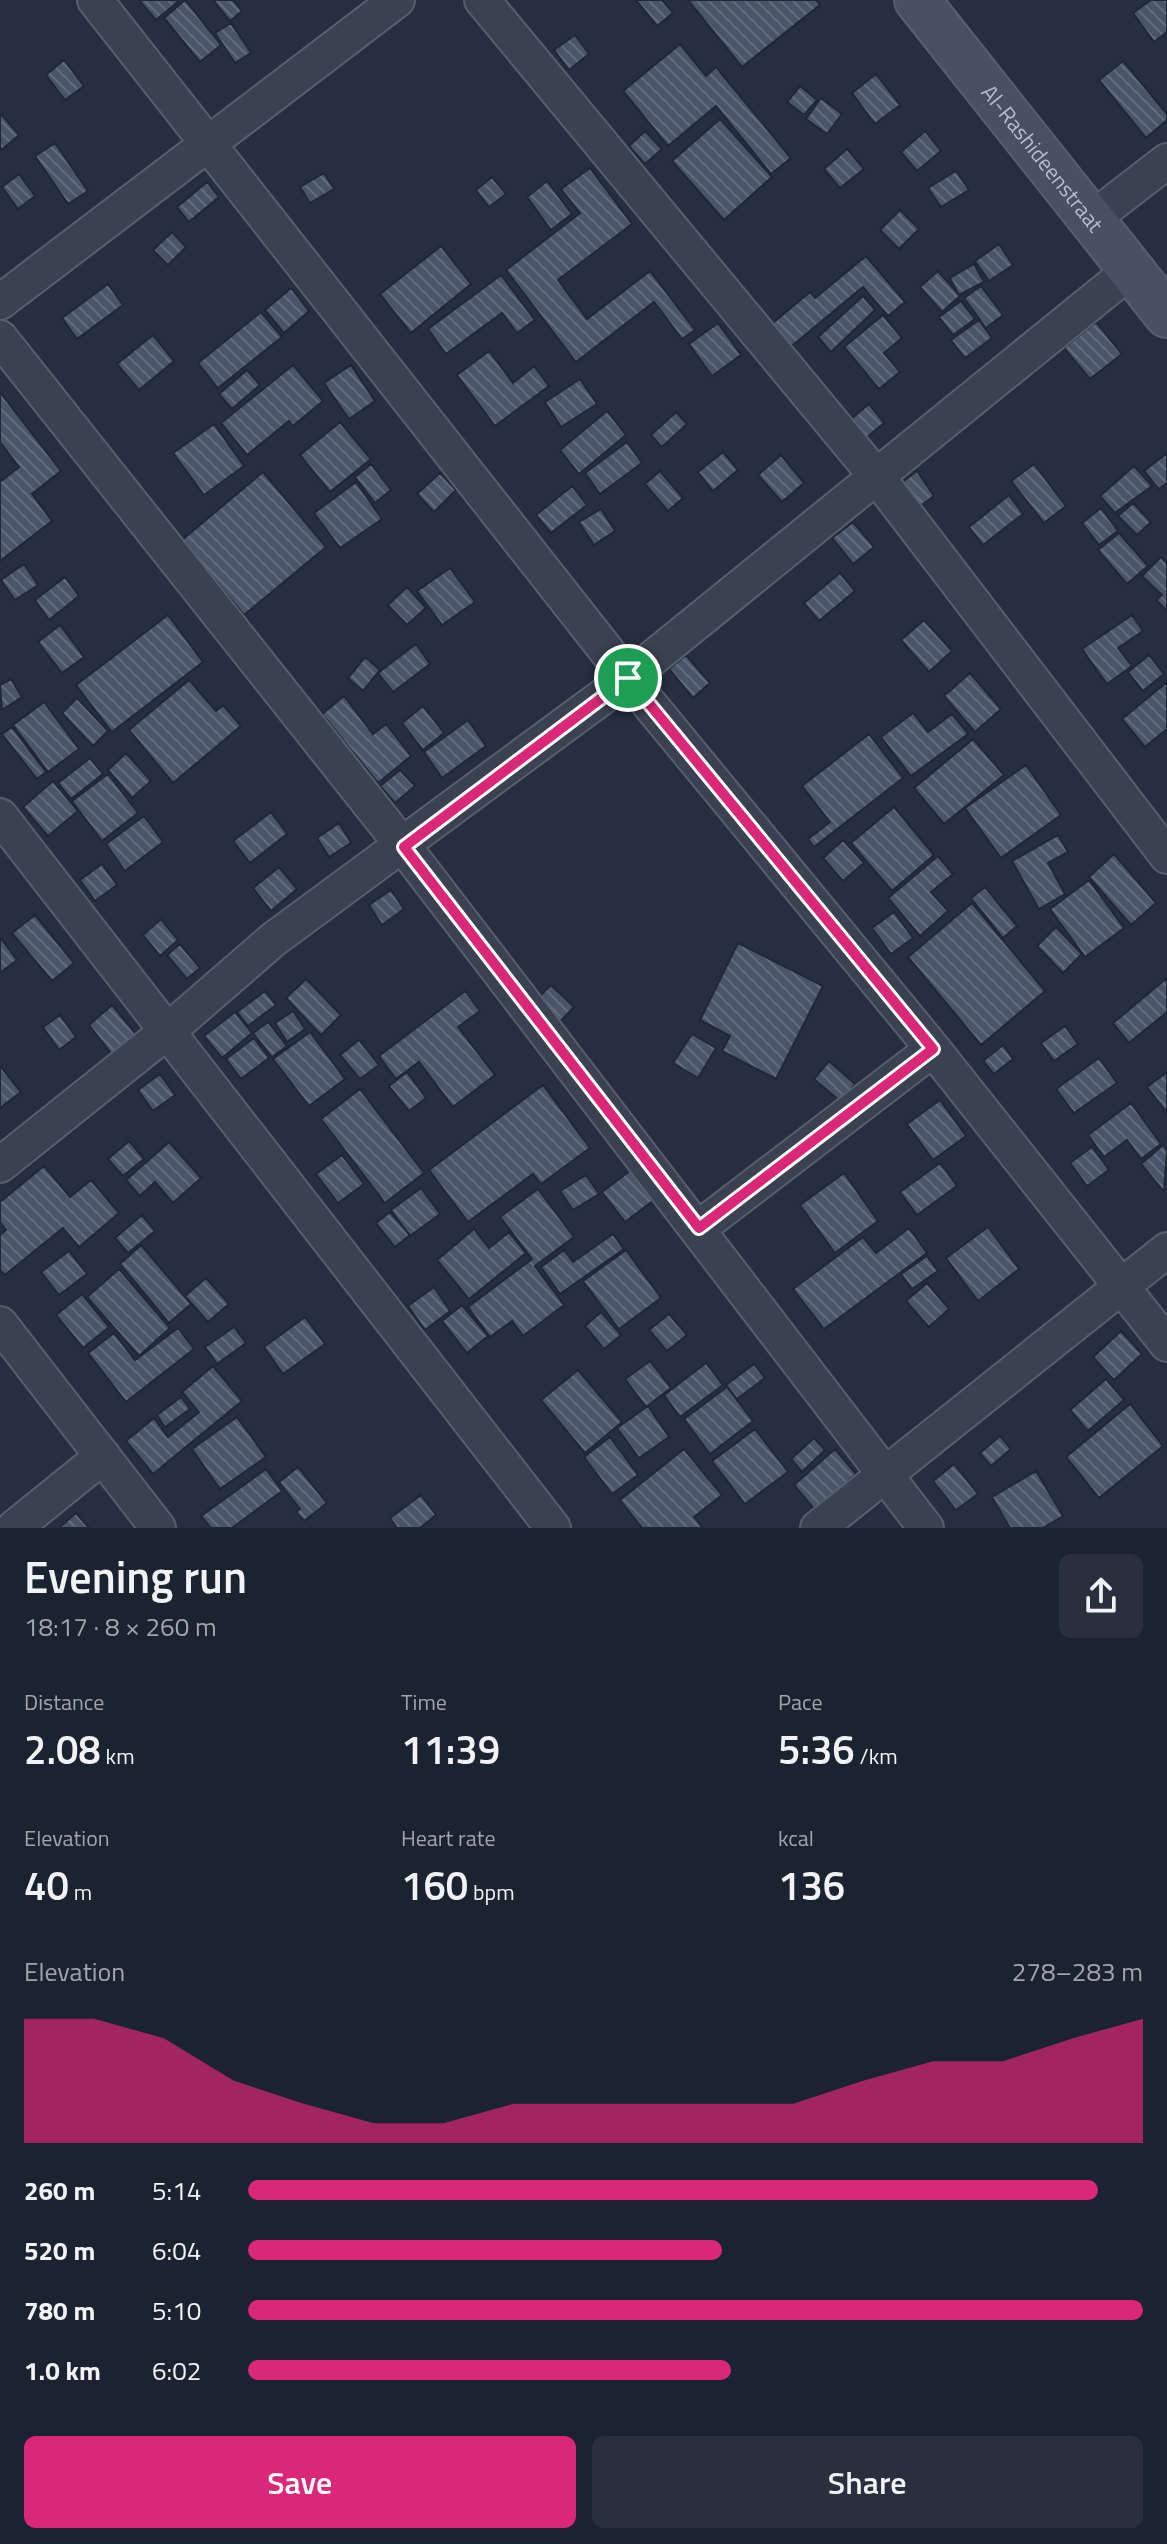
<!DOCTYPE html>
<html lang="en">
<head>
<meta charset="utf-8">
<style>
	:root { --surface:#1c2330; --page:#292f3c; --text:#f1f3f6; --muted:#a0a4ab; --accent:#db2777 }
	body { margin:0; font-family:"Titillium Web",sans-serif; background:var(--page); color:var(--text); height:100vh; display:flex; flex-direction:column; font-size:30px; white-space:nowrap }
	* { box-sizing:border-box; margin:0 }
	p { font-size:26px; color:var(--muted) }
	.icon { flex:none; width:44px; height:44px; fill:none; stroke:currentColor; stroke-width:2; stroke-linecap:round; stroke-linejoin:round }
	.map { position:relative; height:1528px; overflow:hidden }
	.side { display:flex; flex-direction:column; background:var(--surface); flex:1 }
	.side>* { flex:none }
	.pin { position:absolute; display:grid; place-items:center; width:68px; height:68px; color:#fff; margin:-34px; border:4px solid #fff; border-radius:50%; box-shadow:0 2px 8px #0007 }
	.round { display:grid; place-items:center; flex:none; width:84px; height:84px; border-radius:12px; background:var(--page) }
	.head { display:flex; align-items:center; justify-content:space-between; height:136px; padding:0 24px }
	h1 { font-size:44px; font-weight:600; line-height:60px }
	.metrics { display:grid; grid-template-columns:repeat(3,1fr); gap:12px; height:136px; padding:8px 24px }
	.metrics div { display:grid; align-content:center }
	.metrics b { font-size:40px; font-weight:600 }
	.metrics small { font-size:22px; font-weight:400 }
	.metrics p { font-size:22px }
	.chart { height:224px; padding:16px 24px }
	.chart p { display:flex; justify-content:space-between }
	.chart svg { width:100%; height:144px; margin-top:8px; fill:var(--accent); opacity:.7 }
	.primary-button { display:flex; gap:16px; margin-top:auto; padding:16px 24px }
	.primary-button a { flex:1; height:92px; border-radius:12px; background:var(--accent); color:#fff; font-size:32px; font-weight:600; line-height:92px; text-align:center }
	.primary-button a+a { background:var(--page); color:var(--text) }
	ul { padding:0 24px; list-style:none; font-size:26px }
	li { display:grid; grid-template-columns:128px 96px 1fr; align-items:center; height:60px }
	li i { height:20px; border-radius:10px; background:var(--accent) }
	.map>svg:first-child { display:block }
	.building { fill:url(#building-back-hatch); stroke:#202837; stroke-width:2 }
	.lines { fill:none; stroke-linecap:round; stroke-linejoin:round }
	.street-casing { stroke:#575f6d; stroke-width:38 }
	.secondary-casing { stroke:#575f6d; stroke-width:48 }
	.street { stroke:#3a4150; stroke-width:34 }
	.secondary { stroke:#485063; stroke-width:44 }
	.route-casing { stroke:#fff; stroke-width:16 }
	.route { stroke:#db2777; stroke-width:10 }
	.labels { text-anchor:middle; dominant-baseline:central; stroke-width:6; stroke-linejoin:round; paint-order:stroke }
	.street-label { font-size:22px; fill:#b6bcca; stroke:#1e2635 }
</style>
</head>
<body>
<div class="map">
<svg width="1167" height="1528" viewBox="0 0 1167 1528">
	<defs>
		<pattern id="building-back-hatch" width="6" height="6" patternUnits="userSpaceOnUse" patternTransform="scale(2)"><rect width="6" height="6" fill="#4b5569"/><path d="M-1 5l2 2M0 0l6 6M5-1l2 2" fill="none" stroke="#636c7d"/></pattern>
	</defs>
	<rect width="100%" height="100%" fill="#252f40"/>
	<path class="building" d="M 139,0 L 180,0 L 156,20 Z
		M 185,0 L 221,45 L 200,62 L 164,18 Z
		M 213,0 L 233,0 L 242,11 L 230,21 Z
		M 636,0 L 662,0 L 673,13 L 657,26 Z
		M 688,0 L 816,0 L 820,5 L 742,67 Z
		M 1151,0 L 1167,0 L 1167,32 L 1154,42 L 1133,13 Z
		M 231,23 L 251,53 L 235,63 L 215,33 Z
		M 575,35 L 589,54 L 569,70 L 554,50 Z
		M 680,44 L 706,76 L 716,67 L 791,158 L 771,174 L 716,106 L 668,146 L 623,91 Z
		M 64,60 L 84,86 L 65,100 L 46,75 Z
		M 1123,61 L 1167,114 L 1167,120 L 1146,138 L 1099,80 Z
		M 876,74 L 900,105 L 875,124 L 852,93 Z
		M 800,86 L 817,100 L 804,115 L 787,102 Z
		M 821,98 L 842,114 L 827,134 L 806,119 Z
		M 0,113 L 19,135 L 0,151 Z
		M 720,119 L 772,177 L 724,220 L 672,161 Z
		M 645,131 L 662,149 L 645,164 L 629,146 Z
		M 925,131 L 941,151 L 917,171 L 901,152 Z
		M 55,143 L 88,191 L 68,204 L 35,156 Z
		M 847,149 L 864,169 L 840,188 L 824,169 Z
		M 590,168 L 632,224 L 558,280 L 587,319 L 650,271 L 695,330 L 682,339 L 654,302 L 576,362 L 506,270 L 580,213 L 561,189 Z
		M 956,171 L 969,190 L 941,207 L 928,188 Z
		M 324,173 L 334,189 L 310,203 L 300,187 Z
		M 19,174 L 35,196 L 18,209 L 2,187 Z
		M 492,177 L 506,194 L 489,207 L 476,190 Z
		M 547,181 L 572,214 L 551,230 L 527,197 Z
		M 207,182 L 219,197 L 189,222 L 177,207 Z
		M 900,210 L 919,229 L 899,249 L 880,230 Z
		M 172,232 L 186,247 L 168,265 L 153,250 Z
		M 999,244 L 1013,265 L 989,281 L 975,261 Z
		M 441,246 L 471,284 L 411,333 L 380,294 Z
		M 866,256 L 905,302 L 888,316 L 863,287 L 787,350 L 768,327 L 810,292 L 815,298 Z
		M 974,264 L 984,282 L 959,295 L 950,278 Z
		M 938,271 L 960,296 L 942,312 L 920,287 Z
		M 501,275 L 535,320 L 517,333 L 502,313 L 446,354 L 428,329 Z
		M 108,284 L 123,305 L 77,339 L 62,318 Z
		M 981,286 L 1003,315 L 986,328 L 964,298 Z
		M 291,288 L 309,311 L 284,333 L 265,310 Z
		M 863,296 L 875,310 L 831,352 L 818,337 Z
		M 961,301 L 975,319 L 953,335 L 939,317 Z
		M 261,312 L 282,337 L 218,388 L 198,363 Z
		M 883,315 L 902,338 L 884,353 L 900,372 L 879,389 L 844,347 Z
		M 979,320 L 992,338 L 965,358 L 951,340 Z
		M 1096,322 L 1122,354 L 1090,379 L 1064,348 Z
		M 718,323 L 741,355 L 712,376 L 689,344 Z
		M 153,335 L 174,361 L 139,390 L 117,364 Z
		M 489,351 L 513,383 L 534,366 L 549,386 L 495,426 L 457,375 Z
		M 293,365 L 323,401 L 293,426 L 289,421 L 247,455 L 221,423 Z
		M 351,365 L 375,401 L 349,419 L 324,383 Z
		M 247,370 L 260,385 L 232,409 L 219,394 Z
		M 580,379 L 597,404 L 561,427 L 545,402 Z
		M 0,392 L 61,471 L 32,494 L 52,521 L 0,561 L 0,482 L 19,467 L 0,442 Z
		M 869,404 L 884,423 L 866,438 L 851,419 Z
		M 607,411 L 626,435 L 579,474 L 560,450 Z
		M 676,412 L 687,424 L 662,447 L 651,435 Z
		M 340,422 L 371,459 L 330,492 L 300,455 Z
		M 214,424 L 244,466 L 204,495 L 173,453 Z
		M 627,442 L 642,463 L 600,494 L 585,473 Z
		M 723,452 L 738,470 L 713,491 L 698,472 Z
		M 1167,453 L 1167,483 L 1159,489 L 1144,471 Z
		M 781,455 L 804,483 L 782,502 L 758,475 Z
		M 371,464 L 391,490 L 375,503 L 355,477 Z
		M 1034,464 L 1066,506 L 1044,523 L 1011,481 Z
		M 1134,466 L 1152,486 L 1115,513 L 1100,496 Z
		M 660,471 L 683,498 L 668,511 L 645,484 Z
		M 917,471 L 934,496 L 915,510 L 898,485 Z
		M 263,472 L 326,547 L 244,615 L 182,540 Z
		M 440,473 L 456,490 L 434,512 L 417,494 Z
		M 356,482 L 382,519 L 340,548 L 314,513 Z
		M 572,486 L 587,505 L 551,533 L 536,515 Z
		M 1009,495 L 1023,514 L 983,545 L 969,527 Z
		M 1133,503 L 1151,522 L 1137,535 L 1118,516 Z
		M 1101,508 L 1118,531 L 1099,545 L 1082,523 Z
		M 601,509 L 615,531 L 594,545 L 579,522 Z
		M 853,522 L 874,547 L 853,564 L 832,538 Z
		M 1119,533 L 1148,566 L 1127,584 L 1098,550 Z
		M 1161,557 L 1167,563 L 1167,611 L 1156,600 L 1162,595 L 1142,576 Z
		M 24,564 L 38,585 L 15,600 L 1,580 Z
		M 450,568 L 475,602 L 442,625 L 417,591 Z
		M 840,573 L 855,591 L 819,621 L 804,603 Z
		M 65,577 L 79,596 L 49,620 L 35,600 Z
		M 407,587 L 426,608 L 407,625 L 388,605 Z
		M 168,615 L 203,662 L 112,732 L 76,685 Z
		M 1132,615 L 1143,631 L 1118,648 L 1132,666 L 1107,684 L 1082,649 Z
		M 924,620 L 952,651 L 929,672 L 901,640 Z
		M 60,625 L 84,657 L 62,673 L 38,642 Z
		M 416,644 L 430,664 L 393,692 L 378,673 Z
		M 686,655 L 710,683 L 693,698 L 669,669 Z
		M 1149,655 L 1164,674 L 1143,691 L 1128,672 Z
		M 365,657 L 380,670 L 363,691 L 348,678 Z
		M 970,673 L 1001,709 L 975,732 L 944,696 Z
		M 11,679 L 22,697 L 2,710 L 0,685 Z
		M 189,680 L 216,711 L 223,705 L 241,726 L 173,783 L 129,730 Z
		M 1167,682 L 1167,729 L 1145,747 L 1122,719 Z
		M 344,696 L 373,734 L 386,724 L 411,756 L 378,783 L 322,714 Z
		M 77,698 L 108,731 L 93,746 L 62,713 Z
		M 44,702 L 79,749 L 48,772 L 13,725 Z
		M 423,706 L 444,733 L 423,750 L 402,723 Z
		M 913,713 L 928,732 L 952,714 L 968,734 L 911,776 L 881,737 Z
		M 468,720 L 486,746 L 442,778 L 424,752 Z
		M 12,727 L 46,772 L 37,779 L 2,734 Z
		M 869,734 L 903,778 L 814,847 L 808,839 L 830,822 L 802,786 Z
		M 973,739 L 1004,775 L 944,824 L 914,788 Z
		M 126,753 L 151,781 L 132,798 L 108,770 Z
		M 90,758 L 103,774 L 71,799 L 58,783 Z
		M 1026,765 L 1061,815 L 1001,858 L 965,808 Z
		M 400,770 L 415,786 L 395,803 L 380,786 Z
		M 108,774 L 138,813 L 102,841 L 72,801 Z
		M 53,781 L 78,811 L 48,836 L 23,807 Z
		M 894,807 L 934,855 L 892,891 L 851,843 Z
		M 271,812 L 287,834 L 250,863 L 233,841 Z
		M 144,816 L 163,842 L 125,871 L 106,844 Z
		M 339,823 L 351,843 L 329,857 L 317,838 Z
		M 1058,835 L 1068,852 L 1048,863 L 1065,894 L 1039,909 L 1012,861 Z
		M 843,840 L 864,863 L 843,881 L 823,858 Z
		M 1114,854 L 1156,903 L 1131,925 L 1089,877 Z
		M 938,856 L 953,874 L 931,892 L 948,911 L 920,936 L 888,898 Z
		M 102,864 L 117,885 L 95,901 L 80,880 Z
		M 279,867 L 297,889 L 271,911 L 253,888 Z
		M 1089,880 L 1124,928 L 1085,957 L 1050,909 Z
		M 985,887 L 1017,926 L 1003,938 L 971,898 Z
		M 391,890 L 404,909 L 382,925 L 369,905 Z
		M 972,903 L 1045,991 L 981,1045 L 908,957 Z
		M 894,912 L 913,938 L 891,954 L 872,928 Z
		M 35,915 L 74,963 L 52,981 L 12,933 Z
		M 161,919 L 178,940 L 160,956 L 143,935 Z
		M 1056,927 L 1082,954 L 1063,973 L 1037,946 Z
		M 0,937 L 17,960 L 0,973 Z
		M 738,943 L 823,986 L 776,1079 L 722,1051 L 730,1036 L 700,1020 Z
		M 180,944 L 200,968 L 187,979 L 167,955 Z
		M 1167,978 L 1167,1012 L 1129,1043 L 1113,1023 Z
		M 306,979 L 341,1015 L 321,1035 L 286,998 Z
		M 551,985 L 574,1007 L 549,1033 L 525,1011 Z
		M 265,991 L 276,1005 L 248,1026 L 237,1012 Z
		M 465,991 L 480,1011 L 458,1027 L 495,1075 L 453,1107 L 419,1062 L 396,1079 L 379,1056 Z
		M 112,1005 L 139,1038 L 115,1058 L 89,1025 Z
		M 293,1011 L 305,1029 L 287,1042 L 275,1023 Z
		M 235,1012 L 252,1033 L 222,1058 L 204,1036 Z
		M 60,1015 L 76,1037 L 59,1050 L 43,1027 Z
		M 268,1022 L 287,1046 L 272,1057 L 253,1033 Z
		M 1065,1026 L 1078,1044 L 1054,1061 L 1041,1043 Z
		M 310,1032 L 345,1079 L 309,1106 L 273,1059 Z
		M 692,1034 L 716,1048 L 698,1078 L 673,1063 Z
		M 254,1038 L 269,1058 L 241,1079 L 226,1059 Z
		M 359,1040 L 379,1065 L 360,1079 L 340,1055 Z
		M 1003,1045 L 1013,1059 L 994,1074 L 983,1061 Z
		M 1099,1058 L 1117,1083 L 1074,1113 L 1056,1089 Z
		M 829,1061 L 855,1084 L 841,1102 L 814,1079 Z
		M 0,1066 L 21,1092 L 0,1108 Z
		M 407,1072 L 426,1098 L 409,1111 L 389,1086 Z
		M 1167,1072 L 1167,1113 L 1147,1087 Z
		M 160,1074 L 175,1095 L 153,1111 L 138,1090 Z
		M 543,1085 L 590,1148 L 541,1184 L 533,1174 L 468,1222 L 429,1170 Z
		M 360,1089 L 424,1173 L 385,1203 L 321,1119 Z
		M 940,1100 L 966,1136 L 933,1160 L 907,1124 Z
		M 1131,1103 L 1161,1144 L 1141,1159 L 1127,1140 L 1104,1157 L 1088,1135 Z
		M 129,1141 L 144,1159 L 123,1176 L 108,1159 Z
		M 169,1142 L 201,1178 L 173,1203 L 155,1182 L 140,1196 L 126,1180 Z
		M 1163,1145 L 1167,1150 L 1164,1192 L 1141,1164 Z
		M 1092,1147 L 1109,1170 L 1087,1186 L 1070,1163 Z
		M 342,1155 L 364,1184 L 338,1203 L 316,1174 Z
		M 940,1163 L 957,1186 L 917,1215 L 900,1192 Z
		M 44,1166 L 70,1197 L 91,1180 L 119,1213 L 79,1247 L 63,1228 L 5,1275 L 0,1270 L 0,1235 L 6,1230 L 0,1222 L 0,1202 Z
		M 635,1167 L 658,1197 L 625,1222 L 602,1192 Z
		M 844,1173 L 878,1221 L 835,1253 L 800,1205 Z
		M 586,1175 L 599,1194 L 573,1210 L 560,1191 Z
		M 421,1188 L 440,1214 L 410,1236 L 391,1210 Z
		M 538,1189 L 574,1237 L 535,1266 L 564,1305 L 523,1336 L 512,1321 L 490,1337 L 468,1307 L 532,1259 L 500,1217 Z
		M 390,1212 L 410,1235 L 395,1247 L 376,1223 Z
		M 142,1215 L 155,1231 L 128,1253 L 115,1238 Z
		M 988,1227 L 1019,1269 L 978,1301 L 946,1258 Z
		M 909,1228 L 927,1253 L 824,1329 L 793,1289 L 863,1237 L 876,1253 Z
		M 474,1229 L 489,1248 L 509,1232 L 526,1253 L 469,1299 L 437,1260 Z
		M 613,1234 L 624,1249 L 560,1294 L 541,1267 L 564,1250 L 573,1262 Z
		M 141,1245 L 191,1304 L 169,1323 L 120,1264 Z
		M 626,1250 L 661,1298 L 619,1329 L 583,1281 Z
		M 69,1251 L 87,1274 L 59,1295 L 41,1272 Z
		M 927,1256 L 938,1271 L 912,1289 L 901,1274 Z
		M 119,1269 L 170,1328 L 139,1356 L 87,1297 Z
		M 206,1278 L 229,1304 L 208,1322 L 185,1296 Z
		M 927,1283 L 949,1309 L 929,1327 L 906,1301 Z
		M 434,1287 L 450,1311 L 425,1330 L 408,1306 Z
		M 82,1294 L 109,1327 L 83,1348 L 56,1315 Z
		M 462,1305 L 488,1336 L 467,1353 L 442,1321 Z
		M 601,1312 L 621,1335 L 604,1349 L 585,1326 Z
		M 669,1314 L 687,1335 L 667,1351 L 649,1330 Z
		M 305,1317 L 325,1344 L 283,1374 L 264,1347 Z
		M 234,1327 L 246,1343 L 217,1364 L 205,1347 Z
		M 178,1328 L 194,1349 L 126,1402 L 88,1353 L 114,1333 L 135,1360 Z
		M 1121,1331 L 1142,1354 L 1114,1380 L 1093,1357 Z
		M 650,1361 L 671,1388 L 646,1407 L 625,1379 Z
		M 706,1363 L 723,1385 L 680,1417 L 664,1395 Z
		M 754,1364 L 765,1378 L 737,1399 L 726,1385 Z
		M 213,1366 L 242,1401 L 153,1474 L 126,1441 L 154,1418 L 168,1437 L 199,1412 L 182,1392 Z
		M 578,1370 L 622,1422 L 585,1453 L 541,1400 Z
		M 1106,1379 L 1124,1400 L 1088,1431 L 1070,1410 Z
		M 727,1387 L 753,1421 L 710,1454 L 684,1419 Z
		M 181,1397 L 190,1409 L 165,1427 L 157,1415 Z
		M 1130,1404 L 1163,1446 L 1099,1498 L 1066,1457 Z
		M 648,1406 L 669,1437 L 639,1458 L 617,1428 Z
		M 237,1417 L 266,1457 L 220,1489 L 192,1449 Z
		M 755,1429 L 788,1472 L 745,1504 L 712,1461 Z
		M 1000,1436 L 1011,1449 L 991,1466 L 980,1453 Z
		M 610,1437 L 638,1475 L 612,1494 L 584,1457 Z
		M 814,1438 L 825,1450 L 802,1472 L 791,1459 Z
		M 684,1449 L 722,1495 L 694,1517 L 703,1528 L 642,1528 L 620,1500 Z
		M 835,1449 L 856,1474 L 815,1510 L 794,1485 Z
		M 954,1464 L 978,1494 L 956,1510 L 933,1481 Z
		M 298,1467 L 327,1503 L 304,1521 L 296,1512 L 300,1509 L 279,1482 Z
		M 266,1469 L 282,1491 L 232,1528 L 211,1528 L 201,1516 Z
		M 1036,1471 L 1063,1516 L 1043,1528 L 1010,1528 L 992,1497 Z
		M 421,1495 L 436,1515 L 420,1528 L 397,1528 L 390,1518 Z
		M 76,1513 L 89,1528 L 59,1528 Z"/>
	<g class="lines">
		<defs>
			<path id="street" d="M 95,0 L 628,678 L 933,1049 L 1167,1344
				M 482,0 L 877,477 L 1167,856
				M 1092,219 L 1167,161
				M 0,302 L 397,0
				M 0,338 L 404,847 L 926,1528
				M 0,816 L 553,1528
				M 0,1165 L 169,1030 L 274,939 L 628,678 L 1131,270
				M 699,1228 L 933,1049
				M 0,1324 L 158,1528
				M 14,1528 L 103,1456
				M 818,1528 L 1167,1250"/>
			<g id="secondary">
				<path id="s1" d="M 917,0 L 1167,315"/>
			</g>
		</defs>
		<use href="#street" class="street-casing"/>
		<use href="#secondary" class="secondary-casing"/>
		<use href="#street" class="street"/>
		<use href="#secondary" class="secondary"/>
	</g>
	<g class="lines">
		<defs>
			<path id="route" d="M 628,678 L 933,1049 L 699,1228 L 404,847 Z"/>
		</defs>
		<use href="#route" class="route-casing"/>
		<use href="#route" class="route"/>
	</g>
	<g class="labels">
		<g class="street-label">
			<text stroke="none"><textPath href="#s1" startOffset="202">Al-Rashideenstraat</textPath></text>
		</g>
	</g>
</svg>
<div class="pin" style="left:628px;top:678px;background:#1e9e55"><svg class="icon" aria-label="arrive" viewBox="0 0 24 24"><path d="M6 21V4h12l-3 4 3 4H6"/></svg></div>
</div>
<section class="side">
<div class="head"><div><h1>Evening run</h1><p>18:17 · 8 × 260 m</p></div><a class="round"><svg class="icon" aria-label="share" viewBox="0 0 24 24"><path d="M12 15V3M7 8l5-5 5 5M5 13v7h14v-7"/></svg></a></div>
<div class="metrics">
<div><p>Distance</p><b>2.08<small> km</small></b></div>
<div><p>Time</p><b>11:39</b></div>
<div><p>Pace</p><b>5:36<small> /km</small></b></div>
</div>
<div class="metrics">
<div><p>Elevation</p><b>40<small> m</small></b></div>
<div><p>Heart rate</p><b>160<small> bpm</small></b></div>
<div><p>kcal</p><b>136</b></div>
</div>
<div class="chart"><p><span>Elevation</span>278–283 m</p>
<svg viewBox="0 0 160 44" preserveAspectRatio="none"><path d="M0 44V6L10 6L20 12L30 25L40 32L50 38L60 38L70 32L80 32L90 32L100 32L110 32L120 25L130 19L140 19L150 12L160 6V44z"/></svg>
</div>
<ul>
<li><b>260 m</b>5:14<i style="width:95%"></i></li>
<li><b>520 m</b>6:04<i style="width:53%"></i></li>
<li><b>780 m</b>5:10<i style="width:100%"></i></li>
<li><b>1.0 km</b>6:02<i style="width:54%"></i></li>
</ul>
<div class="primary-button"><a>Save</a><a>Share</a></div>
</section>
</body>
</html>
